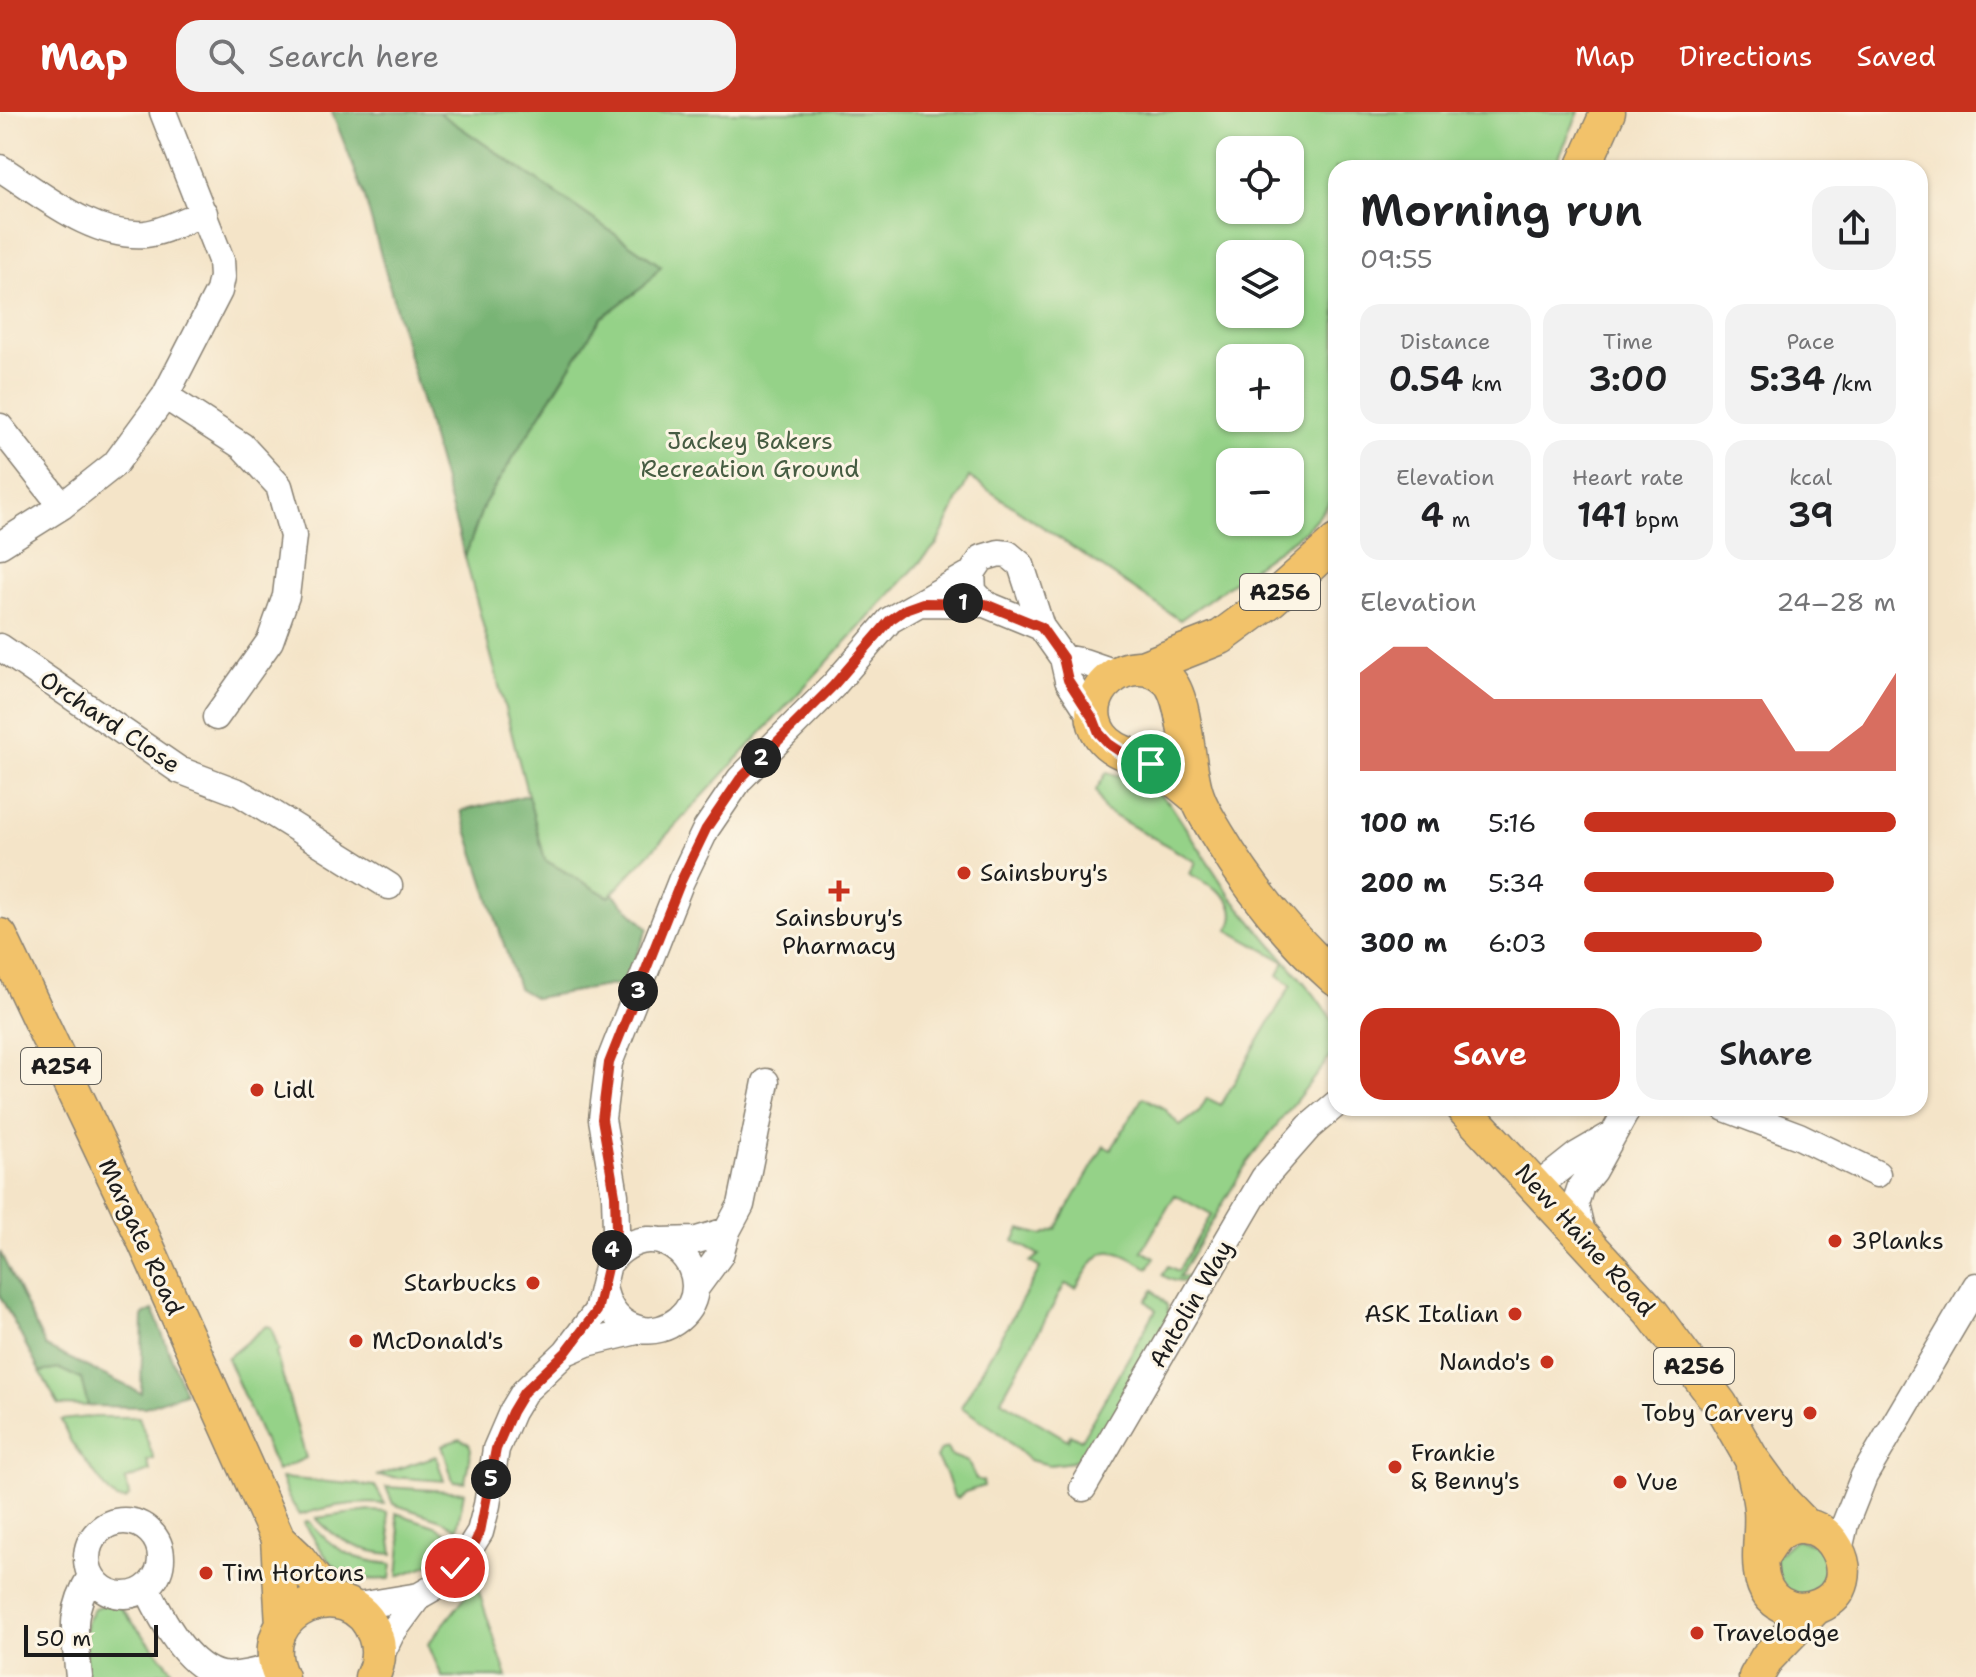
<!DOCTYPE html>
<html lang="en">
<head>
<meta charset="utf-8">
<style>
	:root { --surface:#fff; --page:#f2f2f2; --text:#202124; --muted:#757577; --accent:#c8321e }
	body { margin:0; font-family:"Shantell Sans",sans-serif; background:var(--page); color:var(--text); height:100vh; display:flex; flex-direction:column; font-size:30px; white-space:nowrap }
	* { box-sizing:border-box; margin:0 }
	p { font-size:26px; color:var(--muted) }
	.icon { flex:none; width:44px; height:44px; fill:none; stroke:currentColor; stroke-width:2; stroke-linecap:round; stroke-linejoin:round }
	.map { position:relative; flex:1; overflow:hidden }
	.drawer { position:absolute; left:1328px; top:48px; width:600px; height:956px; display:flex; flex-direction:column; background:var(--surface); border-radius:24px; box-shadow:0 2px 6px #0004 }
	.drawer>* { flex:none }
	.controls { position:absolute; left:1216px; top:24px; display:grid; gap:16px }
	.controls a { display:grid; place-items:center; width:88px; height:88px; border-radius:16px; background:var(--surface); box-shadow:0 2px 6px #0004; font-size:40px }
	.scale { position:absolute; left:24px; bottom:20px; width:134px; box-sizing:border-box; padding-left:8px; border:4px solid #1c1c1c; border-top:0; font-size:22px; line-height:28px; white-space:nowrap; color:#1c1c1c; -webkit-text-stroke:6px #fcf5e5; paint-order:stroke }
	.pin { position:absolute; display:grid; place-items:center; width:68px; height:68px; color:#fff; margin:-34px; border:4px solid #fff; border-radius:50%; box-shadow:0 2px 8px #0007 }
	.km { position:absolute; width:40px; height:40px; margin:-20px; border-radius:50%; background:#222; color:#fff; font-size:22px; line-height:40px; text-align:center }
	.round { display:grid; place-items:center; flex:none; width:84px; height:84px; border-radius:24px; background:var(--page) }
	.headline { display:flex; align-items:center; justify-content:space-between; height:136px; padding:0 32px }
	h1 { font-size:44px; font-weight:600; line-height:60px }
	.figures { display:grid; grid-template-columns:repeat(3,1fr); gap:12px; height:136px; padding:8px 32px }
	.figures div { display:grid; align-content:center; border-radius:20px; background:var(--page); text-align:center }
	.figures b { font-size:34px; font-weight:600 }
	.figures small { font-size:22px; font-weight:400 }
	.figures p { font-size:22px }
	.chart { height:224px; padding:16px 32px }
	.chart p { display:flex; justify-content:space-between }
	.chart svg { width:100%; height:144px; margin-top:8px; fill:var(--accent); opacity:.7 }
	.button { display:flex; gap:16px; margin-top:auto; padding:16px 32px }
	.button a { flex:1; height:92px; border-radius:24px; background:var(--accent); color:#fff; font-size:32px; font-weight:600; line-height:92px; text-align:center }
	.button a+a { background:var(--page); color:var(--text) }
	ul { padding:0 32px; list-style:none; font-size:26px }
	li { display:grid; grid-template-columns:128px 96px 1fr; align-items:center; height:60px }
	li i { height:20px; border-radius:10px; background:var(--accent) }
	header { display:flex; align-items:center; gap:48px; box-sizing:border-box; height:112px; padding:0 40px; background:var(--accent); color:#fff }
	header strong { font-size:38px }
	nav { display:flex; gap:44px; margin-inline-start:auto; font-size:28px }
	.search { width:560px; height:72px; background:var(--page); display:flex; align-items:center; gap:20px; box-sizing:border-box; padding:0 28px; border-radius:24px; color:var(--muted); font-size:30px }
	.map>svg:first-child { display:block }
	.green { fill:#95d288; stroke:#587752; stroke-width:2; fill-rule:evenodd }
	.forest { fill:#78b474; stroke:#4a6848; stroke-width:2 }
	.lines { fill:none; stroke-linecap:round; stroke-linejoin:round }
	.minor-casing { stroke:#888072; stroke-width:29 }
	.major-casing { stroke:#888072; stroke-width:37 }
	.minor { stroke:#fff; stroke-width:26 }
	.major { stroke:#f2c26a; stroke-width:34 }
	.route-casing { stroke:#fff; stroke-width:16 }
	.route { stroke:#c8321e; stroke-width:10 }
	.poi-dot { fill:#c8321e; stroke:#fcf5e5; stroke-width:3 }
	.labels { text-anchor:middle; dominant-baseline:central; stroke-width:6; stroke-linejoin:round; paint-order:stroke }
	.shield { fill:#fcf5e5; stroke:#5f5d58; stroke-width:2 }
	.shield-label { font-size:22px; font-weight:bold; fill:#1c1c1c }
	.park-label { font-size:24px; fill:#465c42; stroke:#fcf5e5 }
	.street-label { font-size:24px; fill:#1c1c1c; stroke:#fcf5e5 }
	.poi-label { font-size:24px; fill:#1c1c1c; stroke:#fcf5e5; text-anchor:start }
</style>
</head>
<body>
<header>
<strong>Map</strong>
<div class="search"><svg class="icon" aria-label="search" viewBox="0 0 24 24"><circle cx="10" cy="10" r="6"/><path d="M15 15l6 6"/></svg>Search here</div>
<nav><a>Map</a><a>Directions</a><a>Saved</a></nav>
</header>
<div class="map">
<svg width="1976" height="1565" viewBox="0 0 1976 1565">
	<rect width="100%" height="100%" fill="#fcf5e5"/>
	<filter id="ink" filterUnits="userSpaceOnUse"><feTurbulence type="fractalNoise" baseFrequency=".0125" numOctaves="2"/><feDisplacementMap in="SourceGraphic" scale="16" xChannelSelector="R" yChannelSelector="G"/><feConvolveMatrix kernelMatrix="1 2 1 2 8 2 1 2 1" color-interpolation-filters="sRGB"/></filter>
	<filter id="wash" filterUnits="userSpaceOnUse"><feTurbulence type="fractalNoise" baseFrequency=".006" numOctaves="4" result="noise"/><feDisplacementMap in="SourceGraphic" scale="32" xChannelSelector="R" yChannelSelector="G"/><feGaussianBlur stdDeviation="1.8" result="paint"/><feColorMatrix in="noise" values="0 0 0 0 0 0 0 0 0 0 0 0 0 0 0 0 0 1.4 0 .05"/><feComposite in="paint" operator="in"/></filter>
	<g filter="url(#wash)">
		<rect width="100%" height="100%" fill="#f4e4c8"/>
		<path class="green" d="M 438,0 L 1579,0 L 1554,56 L 1336,56 L 1336,384 L 1306,418 L 1180,508 L 969,365 L 937,432 L 609,785 L 545,748 L 465,445 L 484,392 L 601,206 L 644,174 L 661,154 ZM 1230,38 L 1290,38 L 1290,98 L 1230,98 ZM 1230,142 L 1290,142 L 1290,202 L 1230,202 ZM 1230,246 L 1290,246 L 1290,306 L 1230,306 ZM 1230,350 L 1290,350 L 1290,410 L 1230,410 Z
			M 1107,660 L 1149,674 L 1170,692 L 1231,785 L 1314,882 L 1336,913 L 1335,939 L 1247,1051 L 1179,1165 L 1189,1164 L 1196,1156 L 1201,1159 C 1187,1172 1178,1173 1162,1163 L 1168,1154 L 1178,1159 L 1211,1103 L 1175,1083 L 1142,1139 L 1155,1146 L 1148,1156 C 1104,1130 1102,1134 1076,1176 L 1065,1172 L 1001,1288 L 1068,1328 L 1070,1322 L 1081,1328 L 1156,1198 L 1146,1189 L 1153,1178 L 1167,1193 L 1169,1205 L 1104,1323 L 1082,1345 L 1072,1350 L 1050,1353 L 1029,1348 L 997,1319 L 961,1295 L 1040,1156 L 1030,1150 L 1039,1143 L 1014,1129 L 1020,1117 L 1042,1123 L 1056,1117 L 1104,1034 L 1111,1038 L 1143,985 L 1165,997 L 1180,1014 L 1199,1000 L 1207,986 L 1221,993 L 1291,873 L 1278,863 L 1285,850 L 1228,818 C 1246,788 1211,774 1190,762 L 1196,750 L 1104,698 L 1096,678 Z
			M 266,1214 L 271,1215 L 279,1239 L 276,1241 L 306,1346 L 277,1359 L 227,1246 Z
			M 60,1257 L 81,1267 L 88,1294 L 59,1293 L 40,1260 Z
			M 88,1305 L 139,1305 L 154,1347 L 147,1349 L 150,1359 L 125,1368 L 130,1383 L 126,1388 L 117,1387 L 111,1383 L 71,1330 L 61,1308 Z
			M 460,1327 L 469,1332 L 471,1337 L 465,1370 L 453,1369 L 442,1333 Z
			M 947,1336 L 950,1343 L 968,1350 L 976,1367 L 983,1369 L 984,1374 L 965,1380 L 958,1386 L 954,1385 L 947,1364 L 936,1346 L 940,1338 Z
			M 436,1344 L 444,1369 L 376,1364 Z
			M 281,1366 L 375,1374 L 385,1392 C 355,1389 328,1394 300,1403 L 288,1385 Z
			M 386,1375 L 464,1380 L 457,1417 L 441,1408 L 393,1392 Z
			M 370,1399 L 387,1400 L 393,1442 C 362,1440 338,1430 316,1406 Z
			M 396,1401 L 435,1414 L 454,1426 L 429,1453 L 398,1464 L 401,1431 Z
			M 309,1409 C 332,1438 354,1449 392,1452 L 390,1467 C 335,1471 331,1452 304,1411 Z
			M 1795,1427 L 1821,1434 L 1828,1469 L 1804,1485 L 1778,1473 L 1775,1445 Z
			M 476,1471 L 507,1565 L 442,1565 L 428,1532 Z
			M 109,1491 L 118,1493 L 173,1559 L 137,1565 L 85,1565 L 86,1511 L 94,1496 Z"/>
		<path class="forest" d="M 332,0 L 438,0 L 661,154 L 644,174 L 601,206 L 484,392 L 465,445 L 363,79 Z
			M 528,683 L 545,748 L 609,785 L 613,782 L 648,816 L 625,871 L 535,886 L 518,876 L 461,699 Z
			M 0,1140 L 46,1235 L 141,1281 L 143,1203 L 153,1198 L 185,1281 L 145,1295 L 88,1294 L 81,1267 L 60,1257 L 40,1260 L 0,1184 Z"/>
	</g>
	<g filter="url(#ink)">
		<g class="lines">
			<defs>
				<path id="minor" d="M 0,56 C 43,83 92,126 145,122 C 164,120 185,108 204,101
					M 165,284 L 242,334 L 279,374 L 293,424 L 286,484 L 270,529 L 216,605
					M 0,315 L 62,394
					M 0,433 L 62,394 L 115,352 L 165,284 L 219,179 L 222,165 L 221,148 L 163,0
					M 923,491 L 985,492 L 1041,515
					M 985,492 L 973,479 L 972,461 L 982,446 L 999,441 L 1008,442 L 1021,453 L 1041,515 L 1063,546 L 1068,568 L 1094,608
					M 0,535 L 179,658 L 240,681 L 389,774
					M 1063,546 L 1084,550 L 1116,561
					M 1725,996 L 1799,1024 L 1877,1062
					M 1538,1074 L 1577,1043 L 1613,1022
					M 1582,1121 L 1575,1092 L 1581,1074 L 1593,1059 L 1628,996
					M 662,1129 L 697,1128 L 727,1119
					M 695,1177 L 720,1143 L 727,1119 L 741,1093 L 766,970
					M 604,1179 C 609,1198 619,1212 639,1217 C 653,1221 668,1216 679,1207 C 726,1167 659,1089 609,1151
					M 566,1240 L 587,1231 L 641,1218
					M 1083,1376 L 1264,1066 L 1309,1015 L 1336,992
					M87 1446a37 37 0 1 1 74 0a37 37 0 1 1-74 0Z
					M 1839,1438 L 1845,1412 L 1864,1364 L 1976,1174
					M 147,1476 C 161,1506 186,1555 221,1563 C 239,1565 259,1559 276,1554
					M 352,1495 L 419,1484 L 440,1472 L 461,1450 L 480,1420 L 487,1393 L 496,1337 L 512,1300 L 524,1280 L 566,1240 L 597,1199 L 616,1117 L 615,1083 L 602,1007 L 609,951 L 681,769 L 706,717 L 740,667 L 833,574 L 890,508 L 972,461
					M 378,1549 L 391,1522 L 419,1484
					M 79,1565 C 75,1524 68,1501 91,1464"/>
				<path id="major" d="M 1583,56 L 1608,0
					M 1142,556 L 1221,525 L 1271,488 L 1336,430
					M 1197,686 C 1183,674 1169,662 1153,653 C 1136,643 1114,642 1101,624 C 1072,582 1131,533 1168,568 C 1187,587 1186,655 1197,684 C 1201,697 1210,710 1217,722 C 1249,776 1289,825 1336,867
					M 0,824 L 140,1119 L 278,1427 L 283,1513
					M 1463,996 L 1651,1200 L 1720,1292 L 1751,1346 L 1783,1390 L 1807,1415
					M 1753,1355 C 1756,1369 1760,1384 1761,1398 C 1764,1431 1747,1482 1789,1496 C 1798,1499 1809,1498 1819,1494 C 1872,1472 1826,1389 1780,1421 C 1772,1426 1767,1437 1761,1445
					M 278,1427 L 297,1445 L 331,1489
					M 281,1565 C 249,1499 350,1456 375,1523 C 380,1537 379,1551 372,1565
					M 1756,1565 L 1767,1546 L 1815,1496"/>
			</defs>
			<use href="#minor" class="minor-casing"/>
			<use href="#major" class="major-casing"/>
			<use href="#minor" class="minor"/>
			<use href="#major" class="major"/>
		</g>
	</g>
	<g class="lines" filter="url(#ink)">
		<defs>
			<path id="route" d="M 455,1456 L 471,1439 L 480,1420 L 496,1337 L 512,1300 L 524,1280 L 566,1240 L 597,1199 L 616,1117 L 615,1083 L 602,1007 L 609,951 L 681,769 L 706,717 L 740,667 L 833,574 L 890,508 L 906,497 L 923,491 L 985,492 L 1041,515 L 1063,546 L 1068,568 L 1094,608 L 1099,621 L 1109,632 L 1121,640 L 1151,652"/>
		</defs>
		<use href="#route" class="route-casing"/>
		<use href="#route" class="route"/>
	</g>
	<g class="poi-dot">
		<circle cx="964" cy="761" r="8"/>
		<path d="M835 767h8v8h8v8h-8v8h-8v-8h-8v-8h8z"/>
		<circle cx="257" cy="978" r="8"/>
		<circle cx="1835" cy="1129" r="8"/>
		<circle cx="533" cy="1171" r="8"/>
		<circle cx="1515" cy="1202" r="8"/>
		<circle cx="356" cy="1229" r="8"/>
		<circle cx="1547" cy="1250" r="8"/>
		<circle cx="1810" cy="1301" r="8"/>
		<circle cx="1395" cy="1355" r="8"/>
		<circle cx="1620" cy="1370" r="8"/>
		<circle cx="206" cy="1461" r="8"/>
		<circle cx="1697" cy="1521" r="8"/>
	</g>
	<g class="labels">
		<g class="shield">
			<rect x="1240" y="462" width="80" height="36" rx="6"/>
			<rect x="21" y="936" width="80" height="36" rx="6"/>
			<rect x="1654" y="1236" width="80" height="36" rx="6"/>
		</g>
		<g class="shield-label">
			<text x="1280" y="480">A256</text>
			<text x="61" y="954">A254</text>
			<text x="1694" y="1254">A256</text>
		</g>
		<g class="park-label">
			<text x="750" y="329">Jackey Bakers<tspan x="750" dy="28">Recreation Ground</tspan></text>
		</g>
		<g class="street-label">
			<text transform="translate(110 610) rotate(34)">Orchard Close</text>
			<text transform="translate(141 1125) rotate(65)">Margate Road</text>
			<text transform="translate(1585 1128) rotate(48)">New Haine Road</text>
			<text transform="translate(1191 1192) rotate(-60)">Antolin Way</text>
		</g>
		<g class="poi-label">
			<text x="980" y="761">Sainsbury's</text>
			<text x="839" y="806" text-anchor="middle">Sainsbury's<tspan x="839" dy="28">Pharmacy</tspan></text>
			<text x="273" y="978">Lidl</text>
			<text x="1851" y="1129">3Planks</text>
			<text x="517" y="1171" text-anchor="end">Starbucks</text>
			<text x="1499" y="1202" text-anchor="end">ASK Italian</text>
			<text x="372" y="1229">McDonald's</text>
			<text x="1531" y="1250" text-anchor="end">Nando's</text>
			<text x="1794" y="1301" text-anchor="end">Toby Carvery</text>
			<text x="1411" y="1341">Frankie<tspan x="1411" dy="28">&amp; Benny's</tspan></text>
			<text x="1636" y="1370">Vue</text>
			<text x="222" y="1461">Tim Hortons</text>
			<text x="1713" y="1521">Travelodge</text>
		</g>
	</g>
</svg>
<div class="controls">
<a><svg class="icon" aria-label="locate" viewBox="0 0 24 24"><circle cx="12" cy="12" r="6"/><path d="M12 2v4M12 18v4M2 12h4M18 12h4"/></svg></a>
<a><svg class="icon" aria-label="layers" viewBox="0 0 24 24"><path d="M12 4l9 5-9 5-9-5zM3 14l9 5 9-5"/></svg></a>
<a>+</a>
<a>−</a>
</div>
<div class="scale">50 m</div>
<div class="pin" style="left:1151px;top:652px;background:#1e9e55"><svg class="icon" aria-label="arrive" viewBox="0 0 24 24"><path d="M6 21V4h12l-3 4 3 4H6"/></svg></div>
<div class="pin" style="left:455px;top:1456px;background:#d93025"><svg class="icon" aria-label="check" viewBox="0 0 24 24"><path d="M5 12l5 5 9-10"/></svg></div>
<b class="km" style="left:963px;top:491px">1</b>
<b class="km" style="left:761px;top:646px">2</b>
<b class="km" style="left:638px;top:879px">3</b>
<b class="km" style="left:612px;top:1138px">4</b>
<b class="km" style="left:491px;top:1367px">5</b>
<section class="drawer">
<div class="headline"><div><h1>Morning run</h1><p>09:55</p></div><a class="round"><svg class="icon" aria-label="share" viewBox="0 0 24 24"><path d="M12 15V3M7 8l5-5 5 5M5 13v7h14v-7"/></svg></a></div>
<div class="figures">
<div><p>Distance</p><b>0.54<small> km</small></b></div>
<div><p>Time</p><b>3:00</b></div>
<div><p>Pace</p><b>5:34<small> /km</small></b></div>
</div>
<div class="figures">
<div><p>Elevation</p><b>4<small> m</small></b></div>
<div><p>Heart rate</p><b>141<small> bpm</small></b></div>
<div><p>kcal</p><b>39</b></div>
</div>
<div class="chart"><p><span>Elevation</span>24–28 m</p>
<svg viewBox="0 0 160 44" preserveAspectRatio="none"><path d="M0 44V14L10 6L20 6L30 14L40 22L50 22L60 22L70 22L80 22L90 22L100 22L110 22L120 22L130 38L140 38L150 30L160 14V44z"/></svg>
</div>
<ul>
<li><b>100 m</b>5:16<i style="width:100%"></i></li>
<li><b>200 m</b>5:34<i style="width:80%"></i></li>
<li><b>300 m</b>6:03<i style="width:57%"></i></li>
</ul>
<div class="button"><a>Save</a><a>Share</a></div>
</section>
</div>
</body>
</html>
